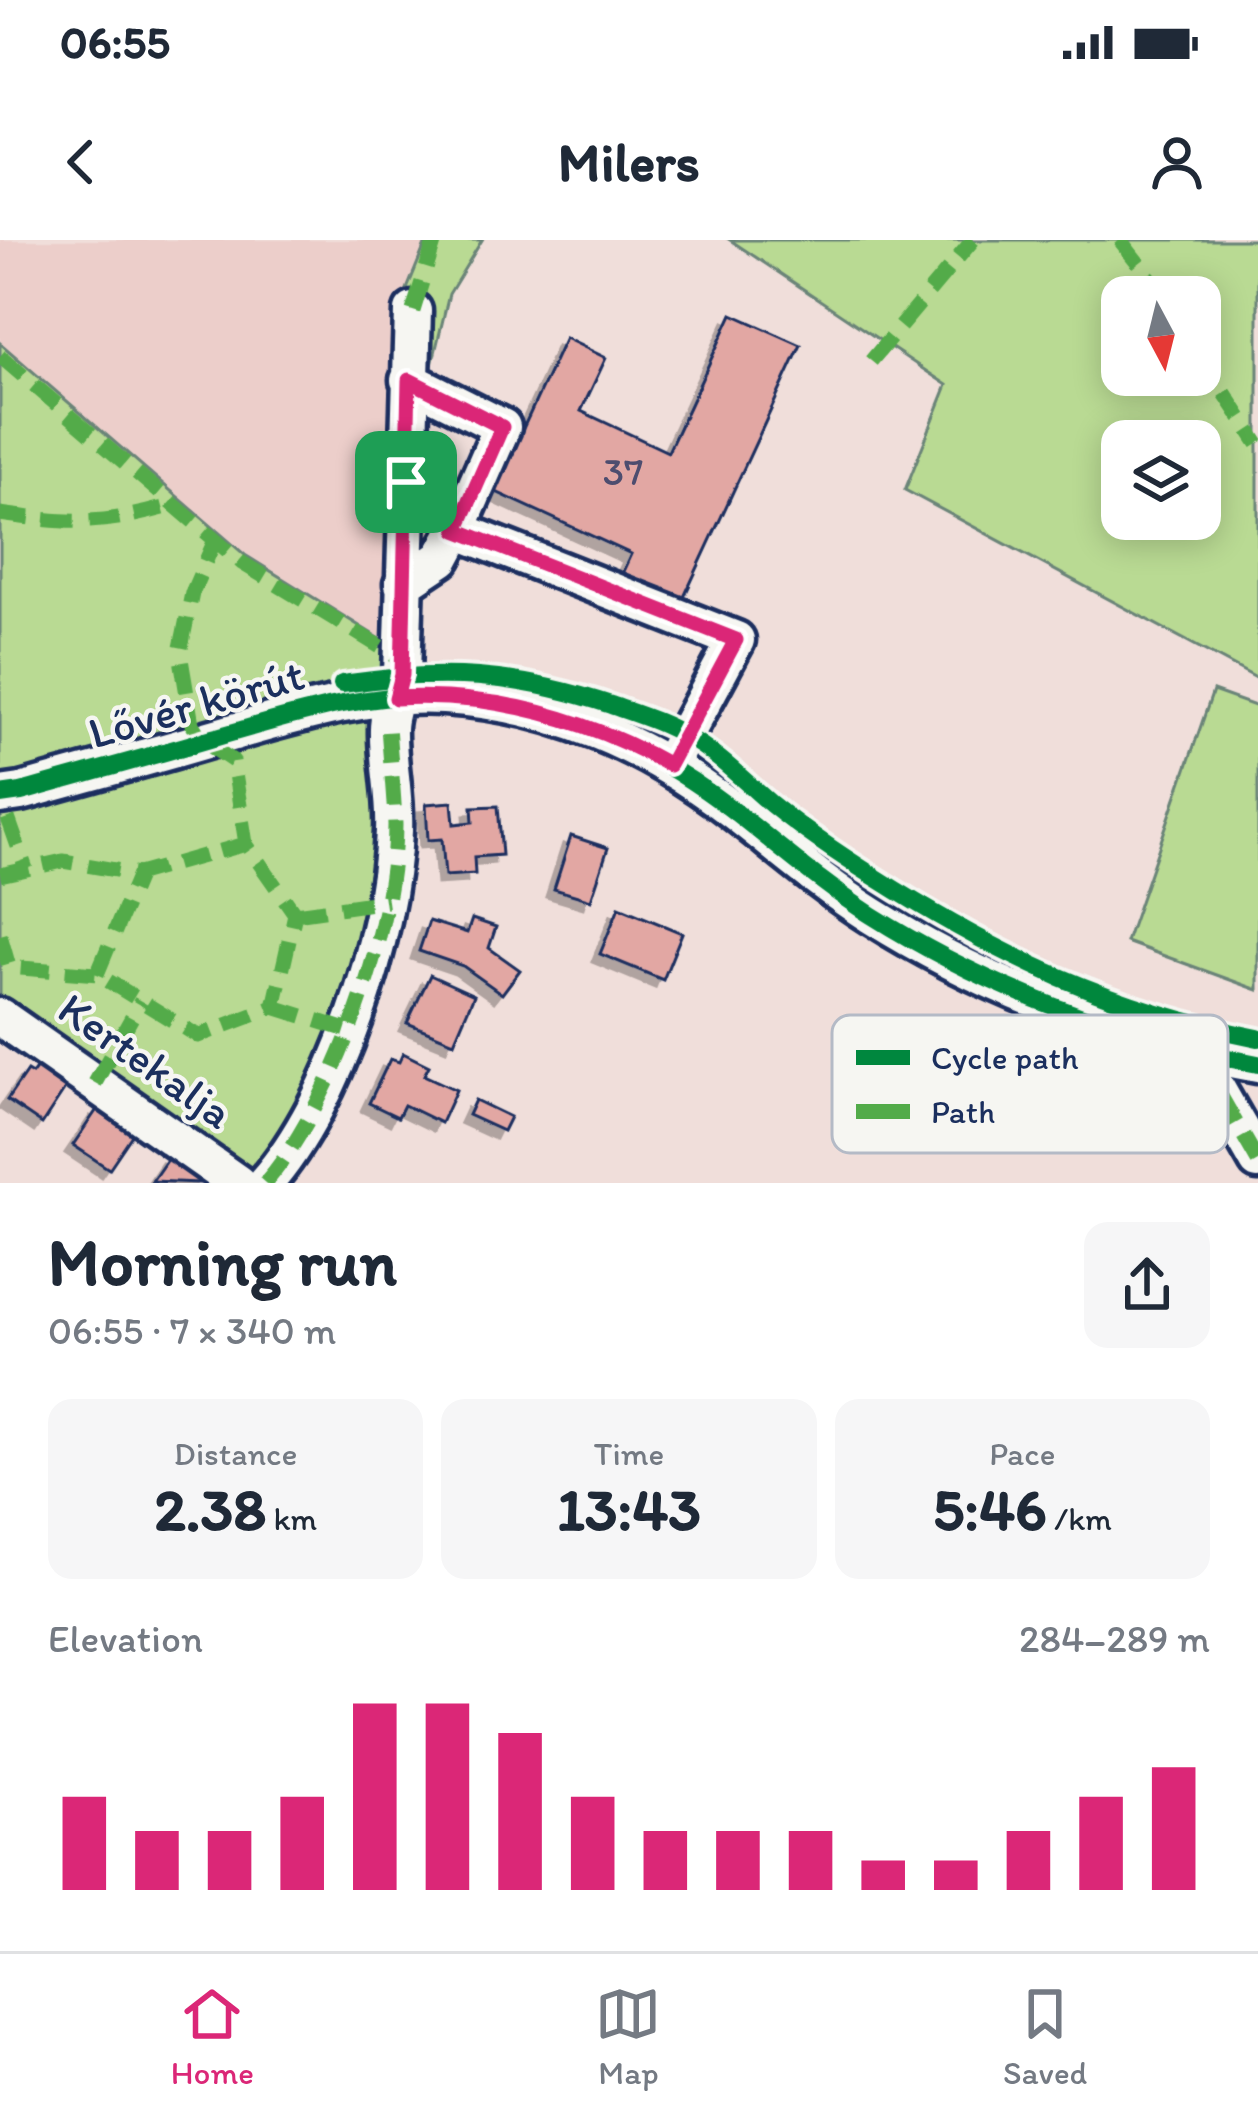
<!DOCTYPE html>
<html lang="en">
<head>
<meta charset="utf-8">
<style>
	:root { --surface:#fff; --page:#f6f6f7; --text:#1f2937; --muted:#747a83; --line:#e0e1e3; --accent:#db2777 }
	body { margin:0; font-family:Itim,sans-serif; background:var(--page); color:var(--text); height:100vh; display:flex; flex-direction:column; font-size:45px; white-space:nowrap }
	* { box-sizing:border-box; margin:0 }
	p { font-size:39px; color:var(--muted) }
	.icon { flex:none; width:66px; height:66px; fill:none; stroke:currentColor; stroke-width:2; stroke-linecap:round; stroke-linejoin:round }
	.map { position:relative; height:943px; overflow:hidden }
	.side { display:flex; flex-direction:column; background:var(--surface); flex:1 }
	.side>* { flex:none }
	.needle { width:78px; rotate:173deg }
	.tools { position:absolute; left:1101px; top:36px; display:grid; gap:24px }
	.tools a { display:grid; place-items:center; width:120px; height:120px; border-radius:24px; background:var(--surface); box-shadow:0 6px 30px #0003; font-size:60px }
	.pin { position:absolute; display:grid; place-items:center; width:102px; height:102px; color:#fff; margin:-51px; border-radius:24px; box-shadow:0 6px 18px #0006 }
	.round { display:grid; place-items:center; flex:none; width:126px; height:126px; border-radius:24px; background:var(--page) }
	.overview { display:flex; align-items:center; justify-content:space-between; height:204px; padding:0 48px }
	h1 { font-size:66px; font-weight:800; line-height:90px }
	.stats { display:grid; grid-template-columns:repeat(3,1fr); gap:18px; height:204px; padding:12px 48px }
	.stats div { display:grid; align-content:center; border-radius:24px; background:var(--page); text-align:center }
	.stats b { font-size:60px; font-weight:800 }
	.stats small { font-size:33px; font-weight:400 }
	.stats p { font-size:33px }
	.chart { height:336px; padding:24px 48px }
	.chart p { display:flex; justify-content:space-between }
	.chart svg { width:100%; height:216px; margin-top:12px; stroke:var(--accent); stroke-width:6 }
	.status { display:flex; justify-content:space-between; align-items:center; height:84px; padding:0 60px; background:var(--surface); direction:ltr }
	.status svg { height:33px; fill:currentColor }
	header { display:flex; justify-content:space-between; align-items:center; height:156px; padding:0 48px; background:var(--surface); font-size:54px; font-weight:800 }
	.tab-bar { display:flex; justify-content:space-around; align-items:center; height:168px; border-top:3px solid var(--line); background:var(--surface); font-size:33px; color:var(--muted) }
	.tab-bar a { display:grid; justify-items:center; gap:6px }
	.tab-bar .on { color:var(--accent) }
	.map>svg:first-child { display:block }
	.built { fill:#ecceca }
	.green { fill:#b9da93; stroke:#6a8478; stroke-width:3; fill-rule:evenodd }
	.building { fill:#e2a7a3; stroke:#1b2f5e; stroke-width:3; filter:url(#shadow) }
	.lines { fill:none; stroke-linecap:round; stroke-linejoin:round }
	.minor-casing { stroke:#1b2f5e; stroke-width:45 }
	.minor { stroke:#f6f6f2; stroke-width:36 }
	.quiet { stroke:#52ab49; stroke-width:15; stroke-dasharray:30 15; stroke-linecap:butt }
	.cycleway-casing { stroke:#f6f6f2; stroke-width:26 }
	.cycleway { stroke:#00873e; stroke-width:18 }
	.route-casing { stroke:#fff; stroke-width:24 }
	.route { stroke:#db2777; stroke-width:15 }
	.labels { text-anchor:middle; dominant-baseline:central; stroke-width:9; stroke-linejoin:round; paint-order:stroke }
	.number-label { font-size:39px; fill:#4d4d6f }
	.street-label { font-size:45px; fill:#1b2f5e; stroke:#f6f6f2 }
	.key { fill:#f6f6f2; stroke:#b4bac6; stroke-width:3 }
	.key-label { font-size:33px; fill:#1b2f5e }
</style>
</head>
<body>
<div class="status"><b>06:55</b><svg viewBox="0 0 49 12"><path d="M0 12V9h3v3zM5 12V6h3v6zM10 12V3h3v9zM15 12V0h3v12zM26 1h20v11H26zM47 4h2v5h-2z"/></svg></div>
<header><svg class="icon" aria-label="back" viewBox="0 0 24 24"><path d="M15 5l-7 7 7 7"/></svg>Milers<svg class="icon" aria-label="person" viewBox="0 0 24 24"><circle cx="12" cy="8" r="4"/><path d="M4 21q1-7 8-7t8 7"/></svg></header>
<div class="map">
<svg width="1258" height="943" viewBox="0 0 1258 943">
	<defs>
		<filter id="shadow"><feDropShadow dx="-8" dy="8" stdDeviation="0" flood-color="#0004"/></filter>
	</defs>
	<rect width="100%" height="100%" fill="#f0deda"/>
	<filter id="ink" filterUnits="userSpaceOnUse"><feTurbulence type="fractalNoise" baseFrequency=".00833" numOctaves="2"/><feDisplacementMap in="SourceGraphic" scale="24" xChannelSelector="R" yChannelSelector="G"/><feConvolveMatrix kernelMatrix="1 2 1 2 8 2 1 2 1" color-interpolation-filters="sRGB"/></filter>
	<g filter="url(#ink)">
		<path class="built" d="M 0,0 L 427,0 L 401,64 L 387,404 L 245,315 L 0,103 Z"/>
		<path class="green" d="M 427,0 L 482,0 L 449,54 L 429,138 L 384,653 L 325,820 L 259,943 L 0,762 L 0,103 L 245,315 L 387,403 L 401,64 Z
			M 730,0 L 1258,0 L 1258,439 L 905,250 L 947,145 ZM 1122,57 L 1200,57 L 1200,135 L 1122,135 ZM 1122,201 L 1200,201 L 1200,279 L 1122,279 Z
			M 1213,451 L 1258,467 L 1258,750 L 1126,702 Z"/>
		<path class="building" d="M 732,74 L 801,105 L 679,368 L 619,340 L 631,314 L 494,251 L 565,98 L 606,118 L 581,171 L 668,212 Z
			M 452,562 L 454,584 L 473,582 L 472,567 L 498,566 L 502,615 L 474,617 L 475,634 L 445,636 L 442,599 L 428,600 L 426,564 Z
			M 571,596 L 608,608 L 591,660 L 554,649 Z
			M 619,667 L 682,693 L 663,740 L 600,714 Z
			M 472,679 L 496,687 L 489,708 L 520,730 L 502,754 L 463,726 L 419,711 L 429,681 L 467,693 Z
			M 430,735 L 474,755 L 454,802 L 407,783 Z
			M 403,813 L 429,826 L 424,835 L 456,850 L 441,883 L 404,865 L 398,877 L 369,863 L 390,819 L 399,822 Z
			M 38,826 L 67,846 L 42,884 L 7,860 L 27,831 L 32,834 Z
			M 475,860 L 510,877 L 503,891 L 468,875 Z
			M 98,868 L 134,892 L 109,929 L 73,905 Z
			M 170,915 L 203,937 L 199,943 L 152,941 Z"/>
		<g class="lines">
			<defs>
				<path id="minor" d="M 409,140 L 502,187 L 457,290 L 736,400 L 669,525
					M 403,344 L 442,318 L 457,290
					M 0,555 L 21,552 C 85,534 149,517 213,498 C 288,477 365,451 444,456 C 554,463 647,504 734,571 C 779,606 822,644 871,675 C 988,749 1122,799 1258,824
					M 0,777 L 237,943
					M 1210,815 L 1211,839 L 1258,921
					M 265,943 C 336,863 390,697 394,591 C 396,557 387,523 388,489 C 388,472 397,452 402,435 L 413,71"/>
			</defs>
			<use href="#minor" class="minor-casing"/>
			<use href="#minor" class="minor"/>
			<path class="quiet" d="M 1120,0 L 1165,57
				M 413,71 L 435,0
				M 1200,115 L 1258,204
				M 0,116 L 242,323 L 402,420
				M 871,121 L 973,0
				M 0,274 C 74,284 101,286 174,265
				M 8,578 L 26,629
				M 0,635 L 63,621 L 139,634 L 246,604
				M 295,674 L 387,661
				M 0,695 L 9,727 L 97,734 L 198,796 L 274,767 L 295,674 L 246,604 L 233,521 L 203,501 L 192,484 L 180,413 L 192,353 L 215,300
				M 97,734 L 139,634
				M 274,767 L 347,790
				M 1210,815 L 1211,839 L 1258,921
				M 95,843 L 141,761
				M 265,943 C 333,865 395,689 395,585 C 394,552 390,518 388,485"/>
			<defs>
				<path id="cycleway" d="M 342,444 C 442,429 515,433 611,465 C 636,474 663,482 686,496 C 718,514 744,541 771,564 C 803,590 840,615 875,637 C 999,716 1113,770 1258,798
					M 0,555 L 21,552 C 85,534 149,517 213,498 C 288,477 365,451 444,456 C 554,463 647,504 734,571 C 779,606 822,644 871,675 C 988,749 1122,799 1258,824"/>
			</defs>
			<use href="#cycleway" class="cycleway-casing"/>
			<use href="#cycleway" class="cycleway"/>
		</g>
	</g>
	<g class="lines" filter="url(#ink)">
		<defs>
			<path id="route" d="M 409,140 L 502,187 L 457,290 L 736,400 L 669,525 C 584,477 494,453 396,458 L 402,435 Z"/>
		</defs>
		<use href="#route" class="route-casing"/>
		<use href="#route" class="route"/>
	</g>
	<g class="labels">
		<g class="number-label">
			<text x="623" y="231">37</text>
		</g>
		<g class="street-label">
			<text transform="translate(196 463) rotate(-16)">Lővér körút</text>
			<text transform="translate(146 820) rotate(35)">Kertekalja</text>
		</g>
	</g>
	<rect x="832" y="775" width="396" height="138" rx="18" class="key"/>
	<rect x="856" y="810" width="54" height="15" fill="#00873e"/>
	<rect x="856" y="864" width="54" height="15" fill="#52ab49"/>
	<g class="key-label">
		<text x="931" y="829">Cycle path</text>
		<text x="931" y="883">Path</text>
	</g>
</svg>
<div class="tools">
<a><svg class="needle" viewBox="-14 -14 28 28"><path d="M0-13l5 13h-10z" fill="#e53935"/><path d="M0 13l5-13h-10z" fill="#747a83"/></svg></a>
<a><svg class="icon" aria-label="layers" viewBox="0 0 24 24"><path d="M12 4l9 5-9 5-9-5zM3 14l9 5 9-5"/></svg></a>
</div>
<div class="pin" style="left:406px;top:242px;background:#1e9e55"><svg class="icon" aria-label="arrive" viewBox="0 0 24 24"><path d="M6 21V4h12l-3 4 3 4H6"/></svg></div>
</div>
<section class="side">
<div class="overview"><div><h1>Morning run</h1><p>06:55 · 7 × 340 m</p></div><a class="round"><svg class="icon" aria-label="share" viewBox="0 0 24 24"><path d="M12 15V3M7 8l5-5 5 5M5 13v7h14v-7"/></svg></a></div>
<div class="stats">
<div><p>Distance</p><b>2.38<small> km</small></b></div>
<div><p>Time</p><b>13:43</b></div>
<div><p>Pace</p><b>5:46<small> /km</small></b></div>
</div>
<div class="chart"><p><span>Elevation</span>284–289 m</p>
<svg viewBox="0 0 160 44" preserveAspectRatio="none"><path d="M5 44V25M15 44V32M25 44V32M35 44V25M45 44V6M55 44V6M65 44V12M75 44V25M85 44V32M95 44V32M105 44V32M115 44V38M125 44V38M135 44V32M145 44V25M155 44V19"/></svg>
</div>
</section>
<nav class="tab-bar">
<a class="on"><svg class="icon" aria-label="home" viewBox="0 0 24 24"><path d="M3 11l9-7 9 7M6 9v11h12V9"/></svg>Home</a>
<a><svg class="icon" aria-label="map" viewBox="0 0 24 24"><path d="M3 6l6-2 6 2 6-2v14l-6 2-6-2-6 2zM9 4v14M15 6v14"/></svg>Map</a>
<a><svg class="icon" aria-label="saved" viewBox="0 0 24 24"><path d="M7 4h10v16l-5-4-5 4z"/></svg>Saved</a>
</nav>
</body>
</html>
